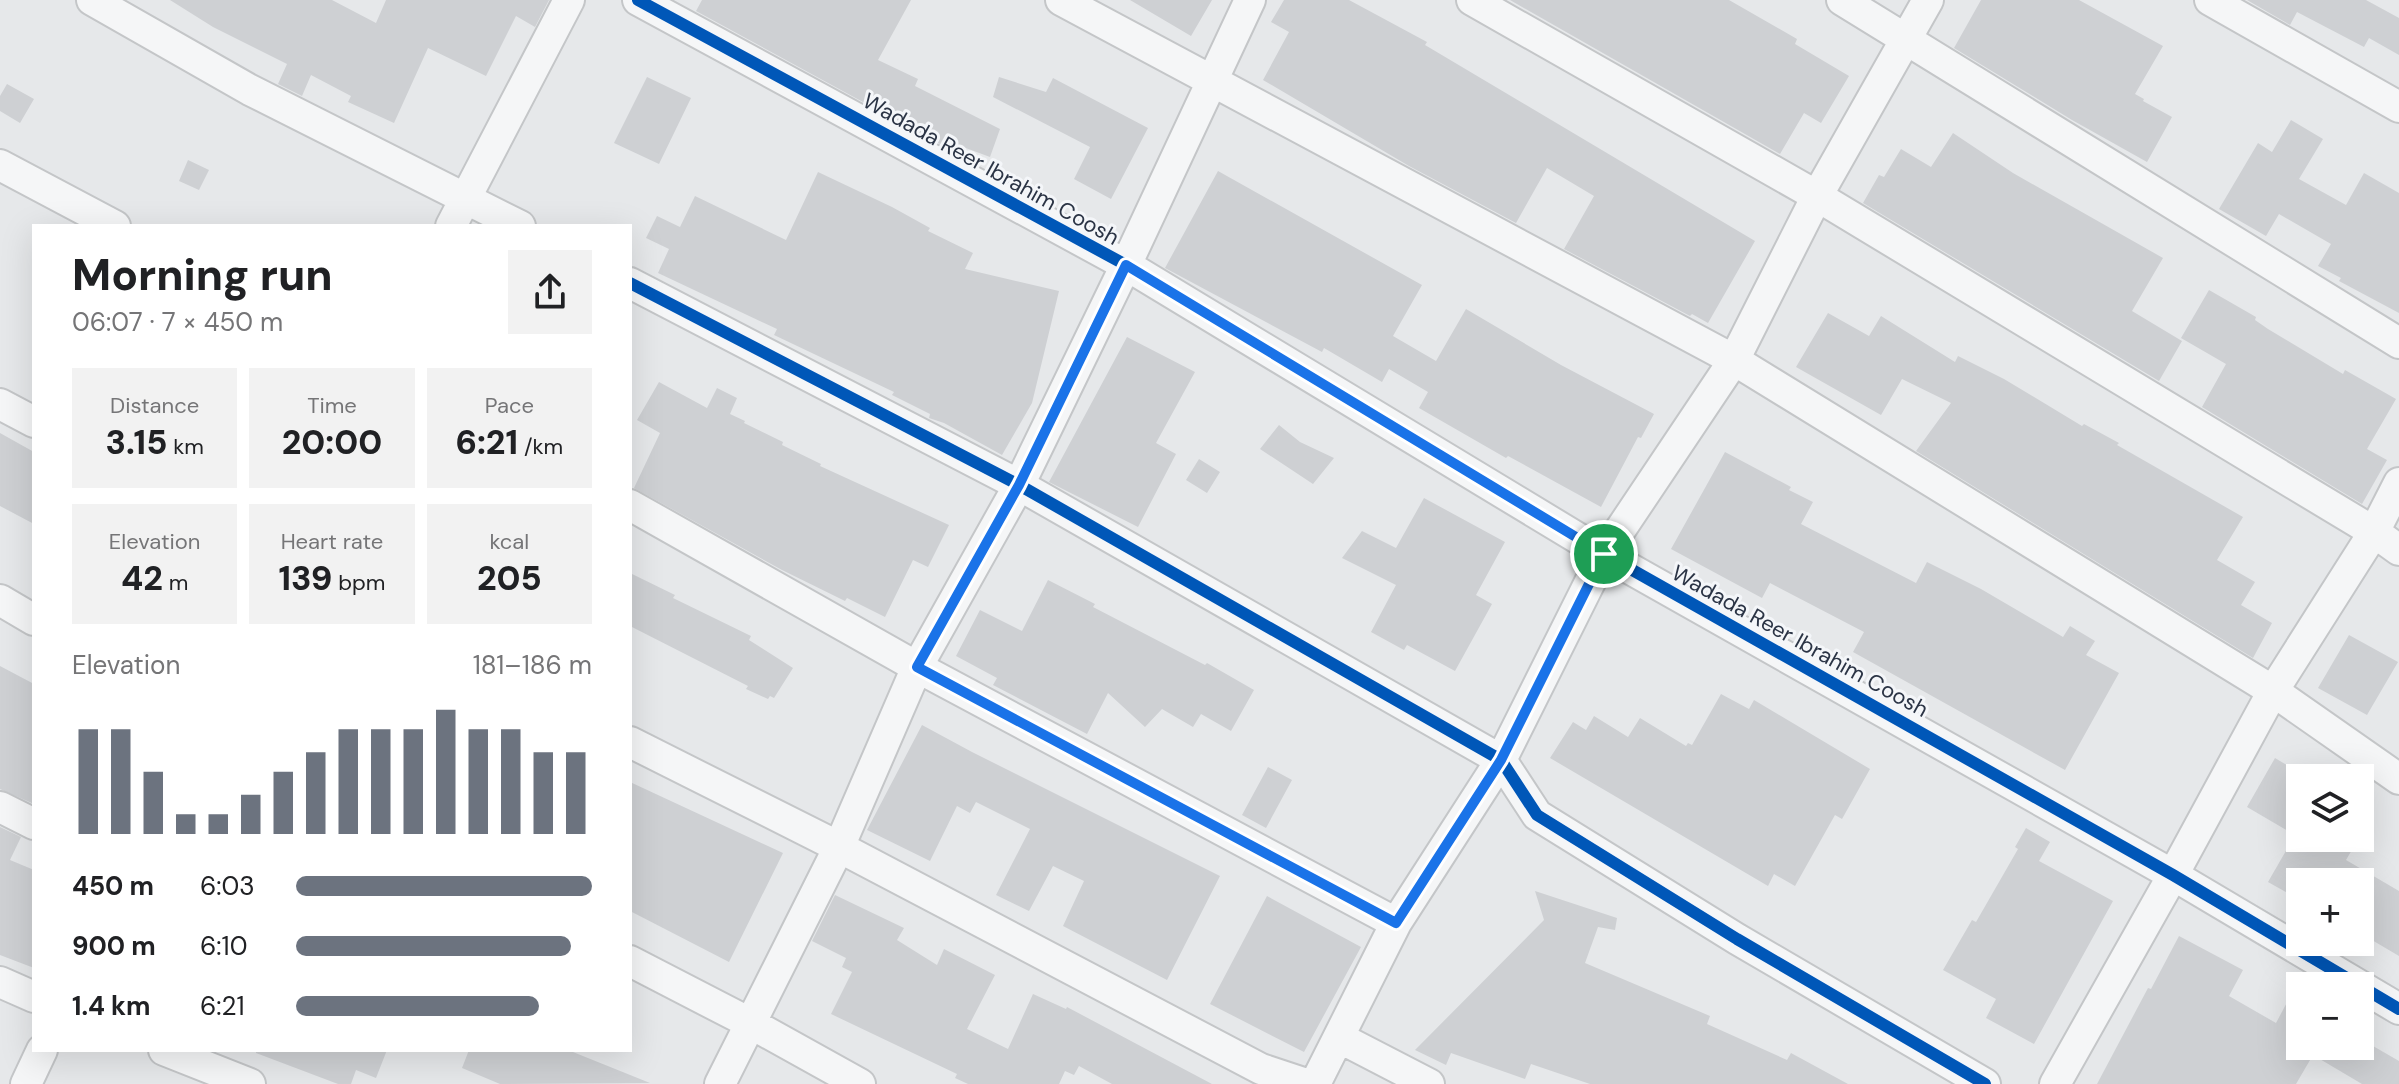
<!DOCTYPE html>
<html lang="en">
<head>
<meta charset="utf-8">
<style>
	:root { --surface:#fff; --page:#f2f2f2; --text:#202124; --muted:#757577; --accent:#6c737f }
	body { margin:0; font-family:"DM Sans",sans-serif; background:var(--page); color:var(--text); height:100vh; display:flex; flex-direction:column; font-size:30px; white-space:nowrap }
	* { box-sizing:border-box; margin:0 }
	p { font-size:26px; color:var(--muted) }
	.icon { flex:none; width:44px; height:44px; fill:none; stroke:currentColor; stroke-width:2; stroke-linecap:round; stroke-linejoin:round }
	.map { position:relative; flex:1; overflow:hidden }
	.sheet { position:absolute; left:32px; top:224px; width:600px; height:828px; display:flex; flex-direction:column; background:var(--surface); border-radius:0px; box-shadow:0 8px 32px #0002 }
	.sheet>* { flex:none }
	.tools { position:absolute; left:2286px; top:764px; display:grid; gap:16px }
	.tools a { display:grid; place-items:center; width:88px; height:88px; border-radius:0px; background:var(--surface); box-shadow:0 8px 32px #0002; font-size:40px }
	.pin { position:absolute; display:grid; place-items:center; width:68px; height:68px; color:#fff; margin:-34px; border:4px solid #fff; border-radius:50%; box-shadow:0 2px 8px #0007 }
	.round { display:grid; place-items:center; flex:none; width:84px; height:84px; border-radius:0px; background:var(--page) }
	.headline { display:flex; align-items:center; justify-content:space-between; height:136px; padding:0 40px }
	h1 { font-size:44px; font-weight:800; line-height:60px }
	.metrics { display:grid; grid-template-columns:repeat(3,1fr); gap:12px; height:136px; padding:8px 40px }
	.metrics div { display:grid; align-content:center; border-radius:0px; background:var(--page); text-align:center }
	.metrics b { font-size:34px; font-weight:800 }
	.metrics small { font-size:22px; font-weight:400 }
	.metrics p { font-size:22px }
	.chart { height:224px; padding:16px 40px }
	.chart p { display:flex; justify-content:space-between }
	.chart svg { width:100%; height:144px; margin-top:8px; stroke:var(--accent); stroke-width:6 }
	ul { padding:0 40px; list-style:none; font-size:26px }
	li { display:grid; grid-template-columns:128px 96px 1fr; align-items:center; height:60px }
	li i { height:20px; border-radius:10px; background:var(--accent) }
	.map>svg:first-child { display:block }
	.building { fill:#ced0d3 }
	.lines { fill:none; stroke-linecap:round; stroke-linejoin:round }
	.minor-casing { stroke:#c4c6c8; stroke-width:34 }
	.minor { stroke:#f5f6f7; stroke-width:30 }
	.cycleway-casing { stroke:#f4f6f9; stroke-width:17 }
	.cycleway { stroke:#0057b8; stroke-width:12 }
	.route-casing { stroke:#fff; stroke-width:16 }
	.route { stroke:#1a73e8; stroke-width:10 }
	.labels { text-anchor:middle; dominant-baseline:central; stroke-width:6; stroke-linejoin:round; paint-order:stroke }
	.street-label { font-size:22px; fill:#2b3445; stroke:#f4f6f9 }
</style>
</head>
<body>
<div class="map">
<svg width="2399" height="1084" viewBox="0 0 2399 1084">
	<rect width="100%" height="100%" fill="#e6e8ea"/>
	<path class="building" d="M 170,0 L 332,0 L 376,23 L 386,0 L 549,0 L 535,27 L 516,16 L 486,76 L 428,48 L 394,123 L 348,102 L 351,96 L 311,75 L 302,96 L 278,84 L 287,64 L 213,27 Z
		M 702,0 L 911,0 L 878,60 L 918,79 L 915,86 L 1000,129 L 990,157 L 955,144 L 951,150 L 696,11 Z
		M 1130,0 L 1212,0 L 1191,36 Z
		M 1284,0 L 1349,0 L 1427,42 L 1425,45 L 1755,241 L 1708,323 L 1692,314 L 1690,316 L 1564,249 L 1594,196 L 1547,168 L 1516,223 L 1409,166 L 1263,80 L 1289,32 L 1271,22 Z
		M 1510,0 L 1729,0 L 1797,39 L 1795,44 L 1849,76 L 1821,123 L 1804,113 L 1780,154 Z
		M 1981,0 L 2079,0 L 2163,46 L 2135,94 L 2144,99 L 2143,101 L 2172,117 L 2147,162 L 2072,120 L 1954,48 Z
		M 2247,0 L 2366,0 L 2399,18 L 2399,55 L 2369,38 L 2364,47 L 2297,12 L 2290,25 Z
		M 647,77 L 691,98 L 659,164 L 614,143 Z
		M 999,77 L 1046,92 L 1053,78 L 1148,128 L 1111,199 L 1074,179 L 1090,147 L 993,97 Z
		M 7,84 L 34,99 L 20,123 L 0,111 L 0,96 Z
		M 2291,120 L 2323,139 L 2299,179 L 2346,205 L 2364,173 L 2399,193 L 2399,313 L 2339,281 L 2341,278 L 2318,266 L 2331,244 L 2279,214 L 2266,236 L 2219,209 L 2258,143 L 2272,152 Z
		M 1953,133 L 2013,173 L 2163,258 L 2132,311 L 2182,341 L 2159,381 L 1863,203 L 1879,175 L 1884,177 L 1901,149 L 1931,167 Z
		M 188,160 L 209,170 L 199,190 L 179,181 Z
		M 1218,171 L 1422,285 L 1393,336 L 1436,361 L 1466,309 L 1561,365 L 1654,414 L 1641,438 L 1638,437 L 1601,507 L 1508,456 L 1506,458 L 1419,408 L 1428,392 L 1389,369 L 1382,382 L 1324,348 L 1322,352 L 1165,268 Z
		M 818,172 L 892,207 L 930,228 L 928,231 L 973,253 L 965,269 L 1059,291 L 1032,403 L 1002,455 L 944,423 L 929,418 L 930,414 L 892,395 L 894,392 L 774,335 L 777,329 L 658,273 L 669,249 L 646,238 L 657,216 L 680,227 L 695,196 L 786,240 Z
		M 2209,290 L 2256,317 L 2255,320 L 2268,329 L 2343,374 L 2345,370 L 2396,399 L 2367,449 L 2387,460 L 2362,504 L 2202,407 L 2226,364 L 2181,338 Z
		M 1828,313 L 1869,336 L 1881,316 L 1955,362 L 1958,356 L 2004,379 L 2082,426 L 2084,424 L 2119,443 L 2117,445 L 2243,517 L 2217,560 L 2255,582 L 2241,605 L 2272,623 L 2253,658 L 1916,451 L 1951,403 L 1902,379 L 1881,415 L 1796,367 Z
		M 1127,337 L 1195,372 L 1156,443 L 1176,454 L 1138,527 L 1049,482 Z
		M 659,382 L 707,408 L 717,388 L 737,398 L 730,414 L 745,421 L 744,423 L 783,442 L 782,445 L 821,464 L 820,466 L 949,525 L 928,567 L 913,560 L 885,617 L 847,598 L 845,601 L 782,570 L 634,488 L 660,433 L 637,420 Z
		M 1279,425 L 1300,442 L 1334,458 L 1313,484 L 1260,449 Z
		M 0,433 L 34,452 L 34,524 L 0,506 Z
		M 1725,452 L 1791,487 L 1789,490 L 1813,502 L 1801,524 L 1916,583 L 1927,562 L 1981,589 L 2063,637 L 2070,626 L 2095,641 L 2086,655 L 2119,673 L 2065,770 L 1853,652 L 1864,632 L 1770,583 L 1762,598 L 1671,549 Z
		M 1199,459 L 1220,472 L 1207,493 L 1186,480 Z
		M 1424,498 L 1505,542 L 1476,595 L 1492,604 L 1455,671 L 1407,645 L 1404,650 L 1371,632 L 1396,585 L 1342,558 L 1362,531 L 1396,548 Z
		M 630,573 L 675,595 L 673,598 L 751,636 L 749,640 L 793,668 L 774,698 L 770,696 L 768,699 L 746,689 L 748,686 L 630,626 Z
		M 1048,580 L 1095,604 L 1093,607 L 1205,665 L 1207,663 L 1254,690 L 1231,731 L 1201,714 L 1193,727 L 1162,709 L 1145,727 L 1108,693 L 1087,734 L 993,685 L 997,678 L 956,656 L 980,610 L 1022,631 Z
		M 2349,635 L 2398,662 L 2367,715 L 2318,688 Z
		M 0,666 L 34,684 L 34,804 L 0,789 Z
		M 1721,694 L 1749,709 L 1754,700 L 1870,769 L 1842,819 L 1835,815 L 1795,886 L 1774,874 L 1768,886 L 1550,758 L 1573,722 L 1586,730 L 1594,716 L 1628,737 L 1640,718 L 1686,746 L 1688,743 L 1692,745 Z
		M 922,725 L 972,752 L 1220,876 L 1167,980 L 1063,926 L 1084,881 L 1053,866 L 1029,911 L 996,895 L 1030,829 L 976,802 L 970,813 L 957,806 L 930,861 L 867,830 Z
		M 2275,758 L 2300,773 L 2300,838 L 2359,838 L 2346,860 L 2399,891 L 2399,956 L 2360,933 L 2360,882 L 2300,882 L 2300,900 L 2268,882 L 2295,835 L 2247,807 Z
		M 1268,767 L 1292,780 L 1266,828 L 1242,815 Z
		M 630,782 L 783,853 L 729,962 L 630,911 Z
		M 0,827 L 21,837 L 10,860 L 34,870 L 34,968 L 0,955 Z
		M 2026,828 L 2050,842 L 2039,861 L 2113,901 L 2034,1044 L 1986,1018 L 1996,999 L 1943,970 L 1972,920 L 1976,922 L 2018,849 L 2015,847 Z
		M 1535,891 L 1617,918 L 1615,930 L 1598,927 L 1585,963 L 1710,1016 L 1707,1024 L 1787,1060 L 1791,1053 L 1848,1084 L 1590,1084 L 1531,1064 L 1525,1079 L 1451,1053 L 1446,1065 L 1415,1050 L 1544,920 Z
		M 835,895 L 904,928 L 897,940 L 937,965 L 944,949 L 995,975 L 967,1029 L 1008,1049 L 1033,994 L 1066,1009 L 1067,1007 L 1212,1084 L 1112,1084 L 1079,1066 L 1074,1075 L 1065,1071 L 1059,1084 L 968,1084 L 955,1078 L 957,1074 L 831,1014 L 852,972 L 842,967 L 846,958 L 812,941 Z
		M 1267,896 L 1361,947 L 1304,1052 L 1210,1004 Z
		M 2179,936 L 2243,970 L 2229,996 L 2276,1023 L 2300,978 L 2300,1046 L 2373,1046 L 2399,1061 L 2399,1084 L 2362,1084 L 2313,1055 L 2296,1084 L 2097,1084 L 2148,988 L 2151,989 Z
		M 256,1050 L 387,1050 L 376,1078 L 356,1070 L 351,1084 L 338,1084 L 256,1053 Z
		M 469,1050 L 568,1050 L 650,1083 L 500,1084 L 462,1068 Z"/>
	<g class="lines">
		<defs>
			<path id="minor" d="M 92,0 L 250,90 L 520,226
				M 638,0 L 1126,265 L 1604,554 L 2173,875 L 2399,1009
				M 1061,0 L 1734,360 L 2273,691 L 2399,779
				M 1472,0 L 1817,196 L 2374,532 L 2399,550
				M 1842,0 L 2399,343
				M 2210,0 L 2399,107
				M 0,165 L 115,226
				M 451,226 L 569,0
				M 630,283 L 1019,485 L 1501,760 L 1537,815 L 1737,939 L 1985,1084
				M 0,404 L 34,422
				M 630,505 L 917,667 L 1396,923
				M 0,600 L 34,620
				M 630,742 L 839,847 L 1261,1069 L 1306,1084
				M 0,807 L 34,824
				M 630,961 L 750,1023 L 860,1084
				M 0,982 L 34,997
				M 1340,1038 L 1429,1084
				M 164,1050 L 250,1084
				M 26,1084 L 42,1050
				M 720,1084 L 839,847 L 917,667 L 1019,485 L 1126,265 L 1250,0
				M 1315,1084 L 1396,923 L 1501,760 L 1604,554 L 1734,360 L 1817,196 L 1928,0
				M 2055,1084 L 2173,875 L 2273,691 L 2374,532 L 2399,483"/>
		</defs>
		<use href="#minor" class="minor-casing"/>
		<use href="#minor" class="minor"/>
		<defs>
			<path id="cycleway" d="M 638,0 L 1126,265 L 1604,554 L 2173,875 L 2399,1009
				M 630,283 L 1019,485 L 1501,760 L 1537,815 L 1737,939 L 1985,1084"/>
		</defs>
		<use href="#cycleway" class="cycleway-casing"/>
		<use href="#cycleway" class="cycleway"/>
	</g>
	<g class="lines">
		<defs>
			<path id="route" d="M 1126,265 L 1604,554 L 1501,760 L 1396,923 L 917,667 L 1019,485 Z"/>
		</defs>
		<use href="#route" class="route-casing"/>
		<use href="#route" class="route"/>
	</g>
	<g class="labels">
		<g class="street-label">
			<text transform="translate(991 169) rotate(29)">Wadada Reer Ibrahim Coosh</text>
			<text transform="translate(1800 641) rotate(29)">Wadada Reer Ibrahim Coosh</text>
		</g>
	</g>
</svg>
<div class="tools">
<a><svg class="icon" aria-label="layers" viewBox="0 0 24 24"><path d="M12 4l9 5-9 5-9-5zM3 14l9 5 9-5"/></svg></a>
<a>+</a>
<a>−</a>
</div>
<div class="pin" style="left:1604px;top:554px;background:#1e9e55"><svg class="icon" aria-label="arrive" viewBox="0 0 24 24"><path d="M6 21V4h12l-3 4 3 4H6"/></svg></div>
<section class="sheet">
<div class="headline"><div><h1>Morning run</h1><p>06:07 · 7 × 450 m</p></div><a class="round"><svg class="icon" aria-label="share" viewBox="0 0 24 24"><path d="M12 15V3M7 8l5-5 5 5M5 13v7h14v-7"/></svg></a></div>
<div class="metrics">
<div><p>Distance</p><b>3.15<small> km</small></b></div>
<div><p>Time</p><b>20:00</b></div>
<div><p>Pace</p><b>6:21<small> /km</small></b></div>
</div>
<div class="metrics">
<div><p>Elevation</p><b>42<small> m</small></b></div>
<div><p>Heart rate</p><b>139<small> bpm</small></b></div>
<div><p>kcal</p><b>205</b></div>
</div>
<div class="chart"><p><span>Elevation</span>181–186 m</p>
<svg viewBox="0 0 160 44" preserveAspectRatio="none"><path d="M5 44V12M15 44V12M25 44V25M35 44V38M45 44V38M55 44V32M65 44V25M75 44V19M85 44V12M95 44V12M105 44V12M115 44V6M125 44V12M135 44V12M145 44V19M155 44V19"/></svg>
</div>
<ul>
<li><b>450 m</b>6:03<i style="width:100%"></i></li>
<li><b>900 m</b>6:10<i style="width:93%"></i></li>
<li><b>1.4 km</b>6:21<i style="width:82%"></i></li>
</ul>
</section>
</div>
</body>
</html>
